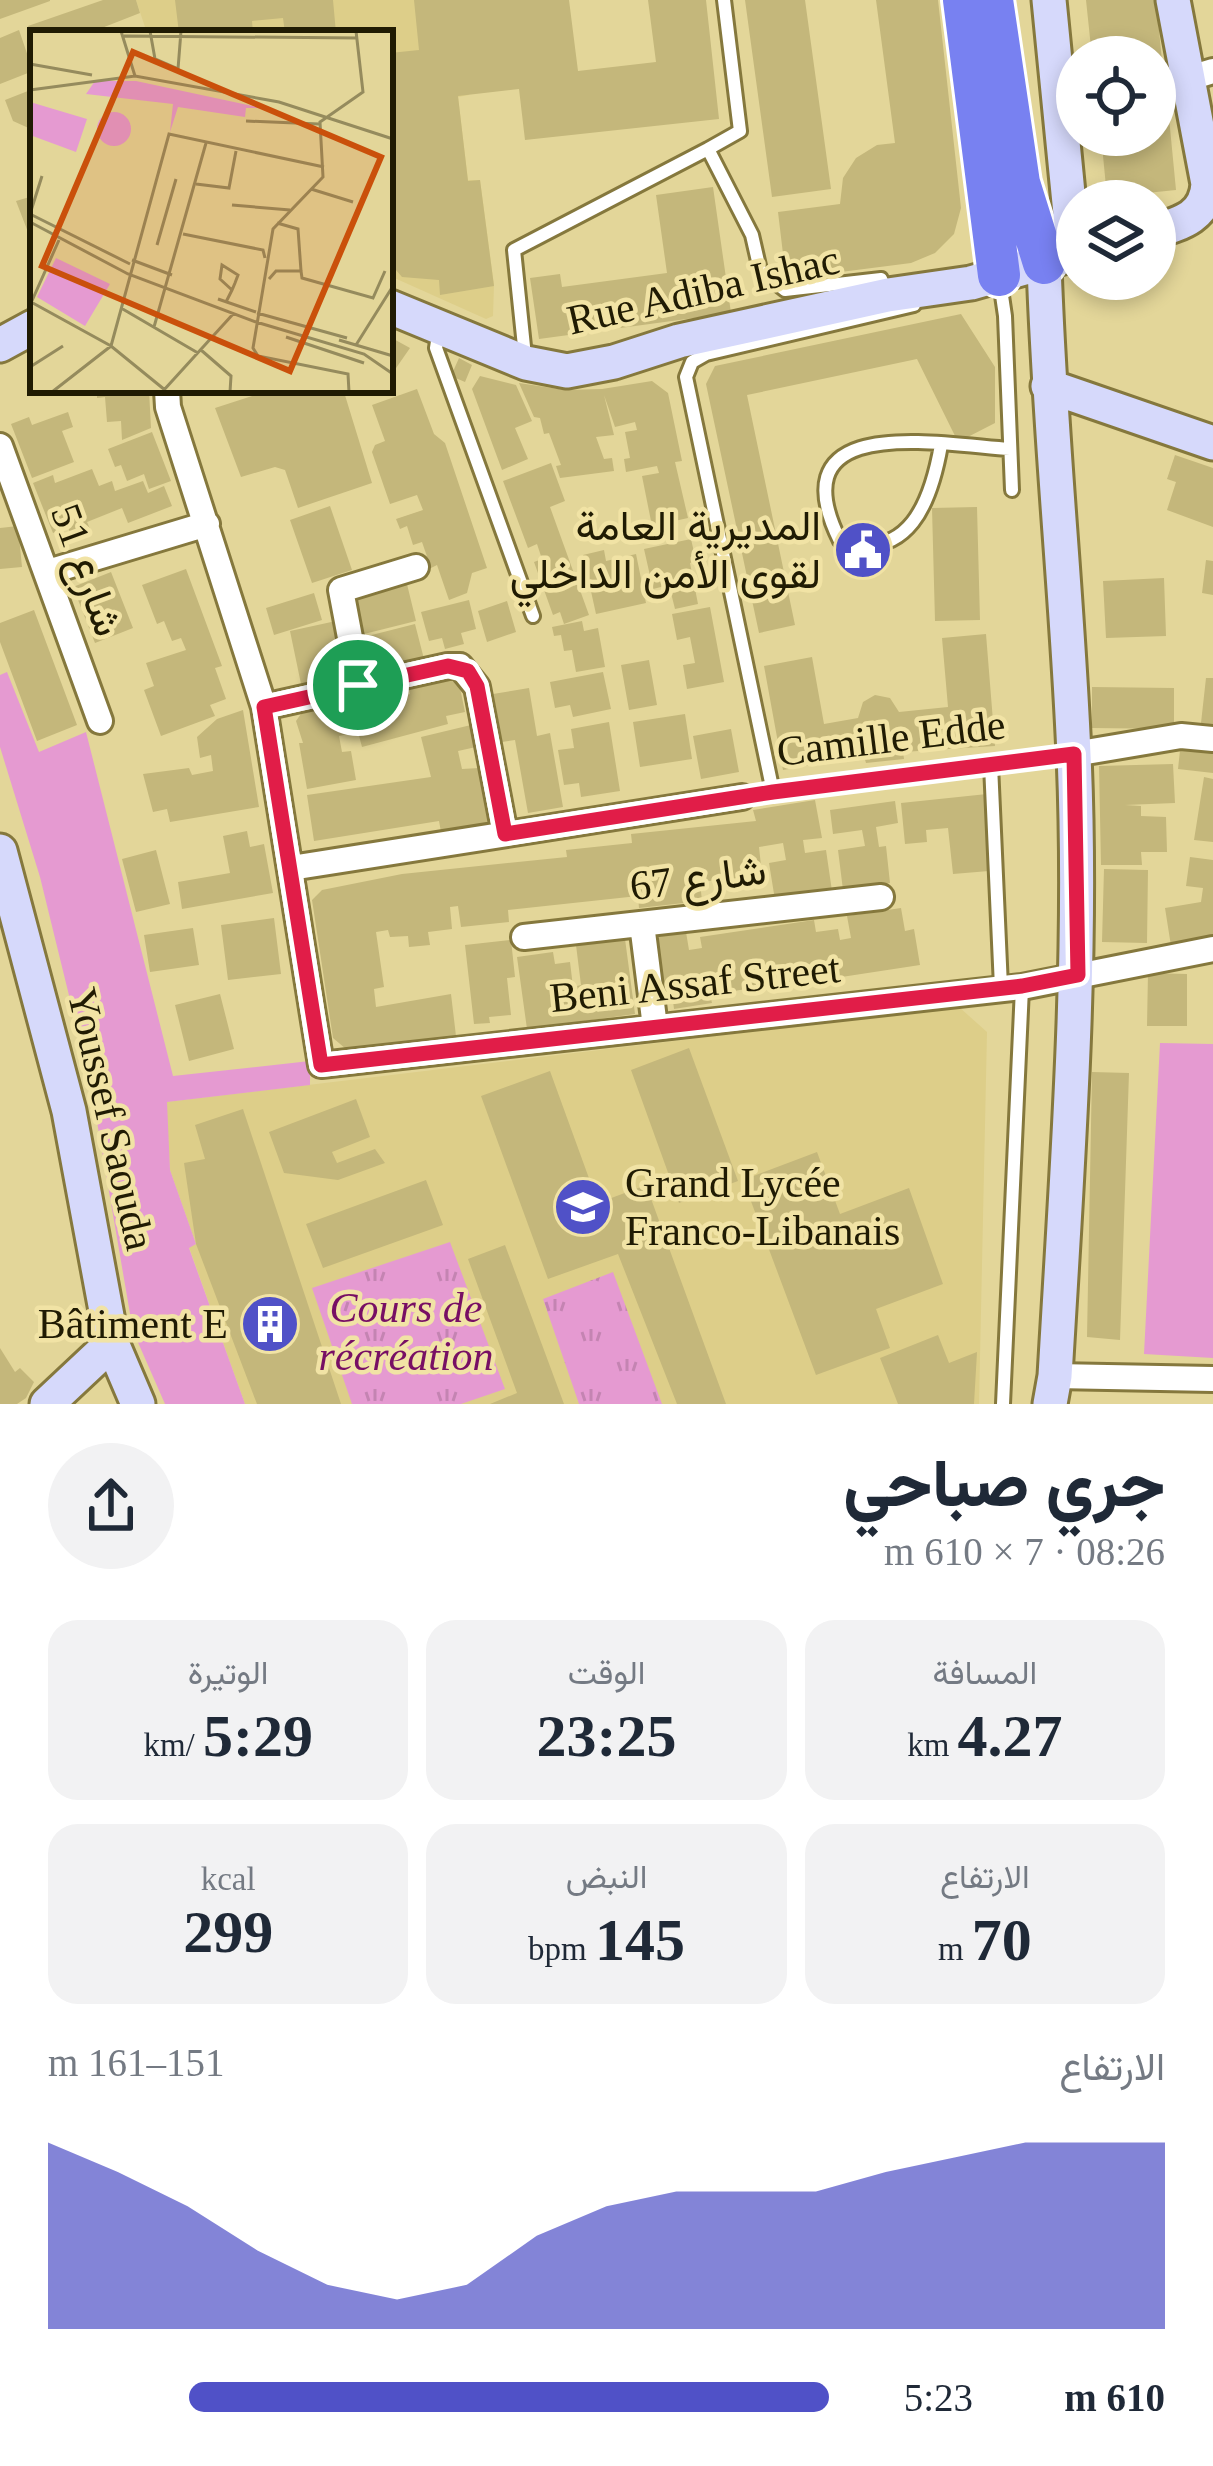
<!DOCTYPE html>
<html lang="ar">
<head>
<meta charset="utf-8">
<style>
	:root { --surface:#fff; --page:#f2f2f3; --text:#1f2937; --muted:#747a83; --accent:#5051c7 }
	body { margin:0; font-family:"Times New Roman",Vazirmatn,serif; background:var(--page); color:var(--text); direction:rtl; height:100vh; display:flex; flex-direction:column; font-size:45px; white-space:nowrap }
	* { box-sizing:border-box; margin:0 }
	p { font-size:39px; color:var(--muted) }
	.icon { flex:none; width:66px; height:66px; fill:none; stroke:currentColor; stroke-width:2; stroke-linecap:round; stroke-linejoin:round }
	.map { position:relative; height:1404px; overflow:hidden; direction:ltr }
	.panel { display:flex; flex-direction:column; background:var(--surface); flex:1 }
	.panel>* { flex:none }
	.buttons { position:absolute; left:1056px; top:36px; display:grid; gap:24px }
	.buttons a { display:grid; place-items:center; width:120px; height:120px; border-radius:50%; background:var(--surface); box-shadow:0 6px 18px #0003; font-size:60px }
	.pin { position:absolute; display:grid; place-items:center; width:102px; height:102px; color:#fff; margin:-51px; border:6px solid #fff; border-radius:50%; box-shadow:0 3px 12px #0007 }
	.round { display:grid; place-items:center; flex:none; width:126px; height:126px; border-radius:63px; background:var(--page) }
	.overview { display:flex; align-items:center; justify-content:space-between; height:204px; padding:0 48px }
	h1 { font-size:66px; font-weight:800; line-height:90px }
	.figures { display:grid; grid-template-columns:repeat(3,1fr); gap:18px; height:204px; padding:12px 48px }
	.figures div { display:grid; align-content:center; border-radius:30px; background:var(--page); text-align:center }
	.figures b { font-size:60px; font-weight:800 }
	.figures small { font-size:33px; font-weight:400 }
	.figures p { font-size:33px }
	.chart { height:336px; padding:24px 48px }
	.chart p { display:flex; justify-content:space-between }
	.chart svg { width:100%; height:216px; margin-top:12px; fill:var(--accent); opacity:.7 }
	ul { padding:0 48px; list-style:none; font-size:39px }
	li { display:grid; grid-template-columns:192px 144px 1fr; align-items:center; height:90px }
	li i { height:30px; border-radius:15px; background:var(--accent) }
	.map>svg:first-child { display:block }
	.built { fill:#ddce89 }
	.green { fill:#e59ad1 }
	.park { fill:url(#park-tufts) }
	.building { fill:#c4b77b }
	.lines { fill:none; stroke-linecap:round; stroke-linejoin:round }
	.lane-casing { stroke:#85783d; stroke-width:18 }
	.street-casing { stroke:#85783d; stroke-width:30 }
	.secondary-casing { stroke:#85783d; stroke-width:39 }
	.highway-casing { stroke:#fff; stroke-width:48 }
	.lane { stroke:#fff; stroke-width:12 }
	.street { stroke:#fff; stroke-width:24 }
	.secondary { stroke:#d6d9fb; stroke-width:33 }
	.highway { stroke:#7881f1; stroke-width:42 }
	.route-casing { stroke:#fff; stroke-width:24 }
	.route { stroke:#e11d48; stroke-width:15 }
	.labels { text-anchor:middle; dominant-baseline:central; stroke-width:9; stroke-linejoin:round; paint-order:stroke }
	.street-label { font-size:42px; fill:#201b03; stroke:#f1e3a5 }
	.poi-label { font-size:42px; fill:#201b03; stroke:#f1e3a5; text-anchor:end }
	.park-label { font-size:42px; font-style:italic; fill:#770f64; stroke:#f1e3a5 }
	.inset-road { fill:none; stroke:#958b5d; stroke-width:3 }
	.view { fill:#ca500b; fill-opacity:0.15; stroke:#ca500b; stroke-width:6 }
	.inset-edge { fill:none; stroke:#201b03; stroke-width:6 }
</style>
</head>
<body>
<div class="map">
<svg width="1213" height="1404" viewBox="0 0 1213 1404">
	<defs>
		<pattern id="park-tufts" width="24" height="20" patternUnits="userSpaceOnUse" patternTransform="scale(3)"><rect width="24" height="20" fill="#e59ad1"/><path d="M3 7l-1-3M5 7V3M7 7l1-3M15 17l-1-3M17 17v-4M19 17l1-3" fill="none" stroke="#c484b2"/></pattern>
	</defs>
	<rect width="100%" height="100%" fill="#e3d699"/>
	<path class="built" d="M 136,0 L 458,0 L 469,95 L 458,97 L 468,180 L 480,180 L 494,285 L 493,316 L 486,319 L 390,276 L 390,33 L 147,33 Z
		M 959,1007 L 987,1032 L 979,1404 L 245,1404 L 189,1247 L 196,1244 L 170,1170 L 166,1102 Z"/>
	<path class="green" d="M 7,672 L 39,752 L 86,732 L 173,1076 L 310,1061 L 310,1085 L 167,1102 L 170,1170 L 196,1244 L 189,1248 L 245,1404 L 165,1404 L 133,1331 L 90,1081 L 40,877 L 0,747 L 0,675 Z
		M 1160,1043 L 1213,1044 L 1213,1358 L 1144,1354 Z"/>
	<path class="park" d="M 450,1242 L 505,1389 L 461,1404 L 352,1404 L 312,1288 Z
		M 613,1272 L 662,1404 L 579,1404 L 543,1299 Z"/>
	<path class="building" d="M 0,0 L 50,0 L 50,1 L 0,19 Z
		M 103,0 L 136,0 L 140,13 L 89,33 L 31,33 L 28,26 Z
		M 175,0 L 333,0 L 336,33 L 285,33 L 283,18 L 252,21 L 253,33 L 179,33 Z
		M 414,0 L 569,0 L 578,71 L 656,62 L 648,0 L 706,0 L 719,119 L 525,140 L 519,89 L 458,96 L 468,181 L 480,180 L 494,286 L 440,295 L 439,280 L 402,277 L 390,263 L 390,53 L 419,50 Z
		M 745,0 L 805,0 L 831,189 L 772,197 Z
		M 876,0 L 938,0 L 961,208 L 954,234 L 935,253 L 911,263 L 786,279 L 778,212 L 840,204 L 843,178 L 856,158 L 877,145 L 895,143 Z
		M 1086,0 L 1156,0 L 1163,71 L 1155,72 L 1155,57 L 1092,57 Z
		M 19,30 L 33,71 L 0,84 L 0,38 Z
		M 33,89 L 33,130 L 13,121 L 5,100 Z
		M 1167,97 L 1176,190 L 1107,197 L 1101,135 L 1155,135 L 1155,98 Z
		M 713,187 L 731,313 L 539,339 L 530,278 L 560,274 L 562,287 L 667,273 L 656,195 Z
		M 33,196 L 33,245 L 16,201 Z
		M 961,314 L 995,367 L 995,423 L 958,442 L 917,359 L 747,395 L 795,625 L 759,633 L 706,384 L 715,366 Z
		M 390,337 L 410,348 L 394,371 L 390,369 Z
		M 459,358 L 472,365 L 465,382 L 451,376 Z
		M 480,376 L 516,385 L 532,421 L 515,428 L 528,459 L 502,470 L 472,389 Z
		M 652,381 L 668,393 L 682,461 L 675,462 L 688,518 L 652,526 L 642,476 L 659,473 L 657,466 L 626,472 L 624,459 L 630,458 L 625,432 L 637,430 L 635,422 L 615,427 L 604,395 L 614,435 L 596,437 L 604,459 L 612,458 L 614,471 L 560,478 L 556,466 L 561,465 L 549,433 L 544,434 L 540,418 L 534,417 L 519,383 L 565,390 L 602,389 Z
		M 417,389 L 434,434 L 445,443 L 487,568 L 472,573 L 467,593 L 449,600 L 437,565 L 431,568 L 422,542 L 413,545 L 407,526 L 400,529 L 396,519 L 423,510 L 417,495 L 390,504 L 372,452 L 375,445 L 385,441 L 372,405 Z
		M 97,390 L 149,390 L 151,428 L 122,440 L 121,421 L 107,422 L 105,397 L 97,398 Z
		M 271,390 L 344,392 L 372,483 L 298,508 L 285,470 L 275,467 L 241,477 L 215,408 Z
		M 68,412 L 73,427 L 62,431 L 74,462 L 32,478 L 11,424 L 29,417 L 32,425 Z
		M 152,432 L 171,481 L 149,489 L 144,474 L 127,481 L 121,465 L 115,467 L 108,449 Z
		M 1175,455 L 1213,468 L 1213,527 L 1167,510 L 1176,482 L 1167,479 Z
		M 551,463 L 565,501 L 550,507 L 589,615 L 564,624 L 560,612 L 553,615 L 534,562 L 542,559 L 537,544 L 528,548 L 503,481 Z
		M 92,469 L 99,486 L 112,481 L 115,491 L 143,481 L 148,493 L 164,486 L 172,506 L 128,523 L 122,508 L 87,522 L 91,531 L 72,538 L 68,527 L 53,533 L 33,483 L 53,475 L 55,483 Z
		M 330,506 L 352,570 L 312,583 L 290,520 Z
		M 977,507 L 980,620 L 935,621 L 932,508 Z
		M 18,526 L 22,567 L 0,569 L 0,528 Z
		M 691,539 L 696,561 L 690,563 L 698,604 L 675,609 L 669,585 L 653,589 L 644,549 Z
		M 604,550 L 606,561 L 636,554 L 646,603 L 596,614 L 583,555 Z
		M 1206,560 L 1213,561 L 1213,595 L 1202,593 Z
		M 186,569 L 222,666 L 215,668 L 226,699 L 210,705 L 215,716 L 161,736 L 144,690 L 154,686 L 146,663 L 186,650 L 181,638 L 172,641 L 164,621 L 157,624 L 142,585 Z
		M 111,572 L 133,628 L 95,643 L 73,587 Z
		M 405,576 L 416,621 L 356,636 L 345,591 Z
		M 1164,578 L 1166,636 L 1106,638 L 1103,581 Z
		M 314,593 L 322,620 L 274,635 L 266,608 Z
		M 469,600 L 476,629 L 461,633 L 464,644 L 445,649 L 442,638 L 429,641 L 421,612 Z
		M 507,601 L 516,632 L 487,642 L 478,611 Z
		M 710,607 L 724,682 L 687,689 L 683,665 L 695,663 L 690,637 L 677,640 L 672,614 Z
		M 34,610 L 77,725 L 37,741 L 0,642 L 0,623 Z
		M 336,621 L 348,674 L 301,684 L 290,631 Z
		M 582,621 L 584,631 L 598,628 L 605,667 L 576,672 L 572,650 L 564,651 L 561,635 L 554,636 L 552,627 Z
		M 415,624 L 424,659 L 365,674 L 356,639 Z
		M 986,634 L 995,746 L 903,752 L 904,759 L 866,763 L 864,756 L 783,770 L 764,666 L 812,657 L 824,724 L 858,718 L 863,702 L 875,695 L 890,698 L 899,712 L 948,707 L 942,638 Z
		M 649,660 L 657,705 L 629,710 L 621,665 Z
		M 603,672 L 611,709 L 573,717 L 570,705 L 555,708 L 550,682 Z
		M 446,674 L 459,683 L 465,712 L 446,716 L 448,724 L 362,747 L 352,709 L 410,694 L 407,682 Z
		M 1206,678 L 1213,678 L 1213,732 L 1207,732 L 1208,724 L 1201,723 Z
		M 1092,687 L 1174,688 L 1174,729 L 1092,728 Z
		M 529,688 L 537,736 L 550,733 L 563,807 L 528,813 L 515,740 L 502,742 L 493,694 Z
		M 343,700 L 353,733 L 339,736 L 342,752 L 351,751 L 356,780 L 307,789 L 299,743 L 303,743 L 296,721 L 303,711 Z
		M 243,710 L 259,807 L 170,822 L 167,809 L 153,812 L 143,774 L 189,768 L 192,775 L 213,771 L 211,755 L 200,758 L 197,737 L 217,719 Z
		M 685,714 L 692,759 L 640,767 L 633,722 Z
		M 609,722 L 620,791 L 581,797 L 579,783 L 564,785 L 558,750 L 574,748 L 571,729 Z
		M 471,725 L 476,747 L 458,751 L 462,769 L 479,768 L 489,823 L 441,832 L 439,821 L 314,841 L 307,795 L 431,777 L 421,737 Z
		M 731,729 L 739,772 L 701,779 L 693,736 Z
		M 1181,741 L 1213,745 L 1213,773 L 1178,769 Z
		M 1173,764 L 1175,803 L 1125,805 L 1141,806 L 1141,816 L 1166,817 L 1167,852 L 1141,852 L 1142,865 L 1101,865 L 1099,766 Z
		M 1204,777 L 1213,779 L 1213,842 L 1194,840 Z
		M 987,794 L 989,871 L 953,874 L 948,828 L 926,830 L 927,842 L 905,844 L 901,803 Z
		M 815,800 L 822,838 L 803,840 L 805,853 L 826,850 L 832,891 L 775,900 L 769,863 L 786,860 L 783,843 L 759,847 L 762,875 L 700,882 L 702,901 L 639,908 L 638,896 L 508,910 L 509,922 L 461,927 L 458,906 L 450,907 L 452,929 L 428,932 L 430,945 L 409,947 L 408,936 L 390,937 L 388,930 L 376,932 L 384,987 L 374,989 L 376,1007 L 451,994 L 456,1036 L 346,1049 L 333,1038 L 312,900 L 322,890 L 402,874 L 567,857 L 566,850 L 632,843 L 631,834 L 756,821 L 753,810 Z
		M 895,801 L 898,823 L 876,827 L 879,847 L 886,846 L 890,883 L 843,890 L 838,850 L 865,846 L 862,830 L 833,834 L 830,810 Z
		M 247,831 L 250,847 L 264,844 L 273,893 L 182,909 L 178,882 L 230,873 L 223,836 Z
		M 156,850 L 170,904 L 136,912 L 122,859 Z
		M 1190,857 L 1213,860 L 1213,940 L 1171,946 L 1165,908 L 1201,902 L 1203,888 L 1186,886 Z
		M 1104,869 L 1148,870 L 1147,943 L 1102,942 Z
		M 901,908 L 905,931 L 914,929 L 920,965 L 776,987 L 773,968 L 761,970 L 764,986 L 710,995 L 712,1003 L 674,1009 L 672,993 L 661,995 L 651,938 L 686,932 L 689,950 L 702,948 L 700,937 L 814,920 L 816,932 L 838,929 L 840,940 L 851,938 L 847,916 Z
		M 274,918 L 281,974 L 228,980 L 221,925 Z
		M 193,928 L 199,965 L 150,972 L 144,935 Z
		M 625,939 L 635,1014 L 527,1029 L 517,957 L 553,952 L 555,964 L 570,962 L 573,987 L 581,985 L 576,945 Z
		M 511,940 L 515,977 L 507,978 L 511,1015 L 489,1017 L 490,1023 L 474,1024 L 465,945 Z
		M 1148,973 L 1187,974 L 1187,1026 L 1147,1026 Z
		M 220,994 L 234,1049 L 189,1061 L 175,1005 Z
		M 689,1048 L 738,1181 L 679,1203 L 631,1070 Z
		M 550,1071 L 598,1203 L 646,1185 L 726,1404 L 677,1404 L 618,1254 L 548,1279 L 481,1096 Z
		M 1092,1072 L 1129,1073 L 1120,1340 L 1087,1337 Z
		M 356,1099 L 370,1137 L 332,1152 L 337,1163 L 375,1149 L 385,1163 L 338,1180 L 284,1173 L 269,1132 Z
		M 243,1109 L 341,1404 L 257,1404 L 196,1244 L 184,1163 L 205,1159 L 195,1125 Z
		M 817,1152 L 840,1214 L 909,1188 L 943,1284 L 876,1309 L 890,1348 L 816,1375 L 743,1180 Z
		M 426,1180 L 443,1225 L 323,1268 L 306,1224 Z
		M 505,1245 L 564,1404 L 490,1404 L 517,1393 L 468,1259 Z
		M 938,1335 L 949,1363 L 977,1352 L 974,1404 L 898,1404 L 880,1358 Z
		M 0,1348 L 15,1372 L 20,1368 L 34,1382 L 26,1398 L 17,1404 L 0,1404 Z"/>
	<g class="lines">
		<defs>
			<path id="lane" d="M 708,149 L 740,131 L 724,0
				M 1000,282 L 1005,316 L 1012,490
				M 439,329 L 436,348 L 533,616
				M 525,356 L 514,250 L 708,149 L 752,235 L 760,270 L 785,290 L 881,279 L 888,295
				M 941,445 C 931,502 909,562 840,541 C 776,412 937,444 1010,449
				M 991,765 L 1001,987
				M 773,792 L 686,377 L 692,362 L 706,354 L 914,305
				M 742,797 L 1069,755
				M 1003,1404 L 1022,988"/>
			<path id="street" d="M 1190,78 L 1213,71
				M 167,390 L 168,407 L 264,707 L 321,1065 L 1022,987 L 1213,949
				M 0,446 L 100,721
				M 48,572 L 207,524
				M 359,685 L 341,590 L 416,567
				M 264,707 L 448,666 L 460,666 L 477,687 L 505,834
				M 1074,754 L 1181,736 L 1213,739
				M 291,868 L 742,797
				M 642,924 L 655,1027
				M 524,937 L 881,897
				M 1055,1376 L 1213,1379"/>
			<path id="secondary" d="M 1049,0 L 1074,254
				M 1155,231 C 1183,223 1206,216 1208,184 L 1173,0
				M 1044,263 C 1049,427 1067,591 1074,755 C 1083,963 1067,1169 1055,1376 L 1050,1404
				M 390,307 L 526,363 L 567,371 L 614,362 L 679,341 L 888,295 L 971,283 L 1077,253
				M 0,345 L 33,327
				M 1048,386 L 1213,443
				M 0,851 L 69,1111 L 112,1343 L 138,1404
				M 47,1404 L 112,1343"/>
			<path id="highway" d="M 964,0 L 999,275
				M 992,0 L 1019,183 L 1044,263"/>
		</defs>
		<use href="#lane" class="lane-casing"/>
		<use href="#street" class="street-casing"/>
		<use href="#secondary" class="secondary-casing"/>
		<use href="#highway" class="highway-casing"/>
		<use href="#lane" class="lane"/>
		<use href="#street" class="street"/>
		<use href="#secondary" class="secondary"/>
		<use href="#highway" class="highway"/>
	</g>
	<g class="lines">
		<defs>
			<path id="route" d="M 448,666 L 468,671 L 477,686 L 505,834 L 773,792 L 1074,754 L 1078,975 L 1022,986 L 321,1065 L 264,707 Z"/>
		</defs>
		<use href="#route" class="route-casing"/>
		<use href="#route" class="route"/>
	</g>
	<defs>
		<symbol id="civic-disc" viewBox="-11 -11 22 22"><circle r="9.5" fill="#5051c7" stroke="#f1e3a5"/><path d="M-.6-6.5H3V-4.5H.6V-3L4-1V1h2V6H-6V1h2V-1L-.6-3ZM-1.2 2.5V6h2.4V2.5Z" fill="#fff"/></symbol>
		<symbol id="school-disc" viewBox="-11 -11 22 22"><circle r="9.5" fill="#5051c7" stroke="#f1e3a5"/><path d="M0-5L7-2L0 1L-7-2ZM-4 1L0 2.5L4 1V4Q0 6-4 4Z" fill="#fff"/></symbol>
		<symbol id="building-disc" viewBox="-11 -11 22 22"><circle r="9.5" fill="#5051c7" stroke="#f1e3a5"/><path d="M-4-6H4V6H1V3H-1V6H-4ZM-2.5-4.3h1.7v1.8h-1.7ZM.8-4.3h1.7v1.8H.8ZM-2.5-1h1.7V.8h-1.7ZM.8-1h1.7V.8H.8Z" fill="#fff"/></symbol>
	</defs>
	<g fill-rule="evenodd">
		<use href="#civic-disc" x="830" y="517" width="66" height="66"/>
		<use href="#school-disc" x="550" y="1174" width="66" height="66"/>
		<use href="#building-disc" x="237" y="1291" width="66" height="66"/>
	</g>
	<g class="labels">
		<g class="street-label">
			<text transform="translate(703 290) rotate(-13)">Rue Adiba Ishac</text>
			<text transform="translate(87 570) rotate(70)">شارع 51</text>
			<text transform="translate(891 738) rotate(-7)">Camille Edde</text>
			<text transform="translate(698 878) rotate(-7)">شارع 67</text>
			<text transform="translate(695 983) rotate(-6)">Beni Assaf Street</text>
			<text transform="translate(111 1119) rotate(77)">Youssef Saouda</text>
		</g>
		<g class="poi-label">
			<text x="821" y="526">المديرية العامة<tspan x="821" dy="48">لقوى الأمن الداخلي</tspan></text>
			<text x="625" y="1183" text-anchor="start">Grand Lycée<tspan x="625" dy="48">Franco-Libanais</tspan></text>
			<text x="228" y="1324">Bâtiment E</text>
		</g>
		<g class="park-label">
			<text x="406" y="1308">Cours de<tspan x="406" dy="48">récréation</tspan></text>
		</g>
	</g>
	<g transform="translate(30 30)">
		<rect width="363" height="363" fill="#e3d699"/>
		<path d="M 65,51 L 106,51 L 232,78 L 216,78 L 215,87 L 148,77 L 140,102 L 143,74 L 56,64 ZM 26,228 L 80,254 L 55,296 L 7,267 Z" fill="#e59ad1"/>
		<path d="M 0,72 L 57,89 L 46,122 L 0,105 Z" fill="#e59ad1"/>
		<path d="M67 99a17 17 0 1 1 34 0a17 17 0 1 1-34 0Z" fill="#e59ad1"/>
		<path class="inset-road" d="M 91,1 L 105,46M 120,1 L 125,29 L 148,39 L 151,1M 94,6 L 328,8M 0,34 L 62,45M 0,60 L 105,46 L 249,72 L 363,109M 216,91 L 289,94M 166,154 L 199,158 L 206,121M 281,159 L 323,172M 202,175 L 260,180M 0,184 L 100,234M 0,184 L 12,146M 0,192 L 98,244 L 226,292M 153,204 L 233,220 L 235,228M 127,215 L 146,149M 102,230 L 142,245M 271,241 L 272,248 L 343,268 L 355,241M 239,249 L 246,241 L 271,241 L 268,199 L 247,193M 188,269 L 226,282M 1,272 L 81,316 L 135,360M 196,272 L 202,260 L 205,253 L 208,245 L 192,235 L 190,249 L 202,260M 1,273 L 29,210M 91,278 L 168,323M 227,283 L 317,308M 226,292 L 334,324 L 363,344M 124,297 L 176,113M 256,307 L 334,333M 309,310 L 363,326M 326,315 L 363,256M 171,320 L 201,346 L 200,362M 0,337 L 33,316M 133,361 L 204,283M 22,362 L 81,316 L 139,104 L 294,137M 319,362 L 318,344 L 228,326 L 223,318 L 243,199 L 293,147 L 290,92 L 333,62 L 326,1"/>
		<path class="view" d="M 103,22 L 351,127 L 260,341 L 12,236 Z"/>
		<rect width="363" height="363" class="inset-edge"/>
	</g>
</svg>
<div class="buttons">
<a><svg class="icon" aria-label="locate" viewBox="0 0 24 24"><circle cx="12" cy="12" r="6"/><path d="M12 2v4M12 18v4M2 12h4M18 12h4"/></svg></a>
<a><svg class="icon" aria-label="layers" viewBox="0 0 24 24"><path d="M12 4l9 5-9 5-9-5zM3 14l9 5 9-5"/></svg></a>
</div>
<div class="pin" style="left:358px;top:685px;background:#1e9e55"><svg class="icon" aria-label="arrive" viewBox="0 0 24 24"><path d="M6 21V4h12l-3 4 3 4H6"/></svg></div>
</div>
<section class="panel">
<div class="overview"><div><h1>جري صباحي</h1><p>08:26 · 7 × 610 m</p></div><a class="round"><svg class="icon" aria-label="share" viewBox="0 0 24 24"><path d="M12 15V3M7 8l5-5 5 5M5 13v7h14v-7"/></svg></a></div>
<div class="figures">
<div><p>المسافة</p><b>4.27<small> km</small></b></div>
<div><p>الوقت</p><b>23:25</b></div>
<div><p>الوتيرة</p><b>5:29<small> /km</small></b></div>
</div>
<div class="figures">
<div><p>الارتفاع</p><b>70<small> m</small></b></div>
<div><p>النبض</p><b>145<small> bpm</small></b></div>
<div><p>kcal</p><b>299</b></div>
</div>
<div class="chart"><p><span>الارتفاع</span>151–161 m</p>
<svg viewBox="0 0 160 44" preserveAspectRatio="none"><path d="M0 44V6L10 12L20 19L30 28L40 35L50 38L60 35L70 25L80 19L90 16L100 16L110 16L120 12L130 9L140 6L150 6L160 6V44z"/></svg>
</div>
<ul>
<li><b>610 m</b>5:23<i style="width:82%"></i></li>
</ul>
</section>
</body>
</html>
